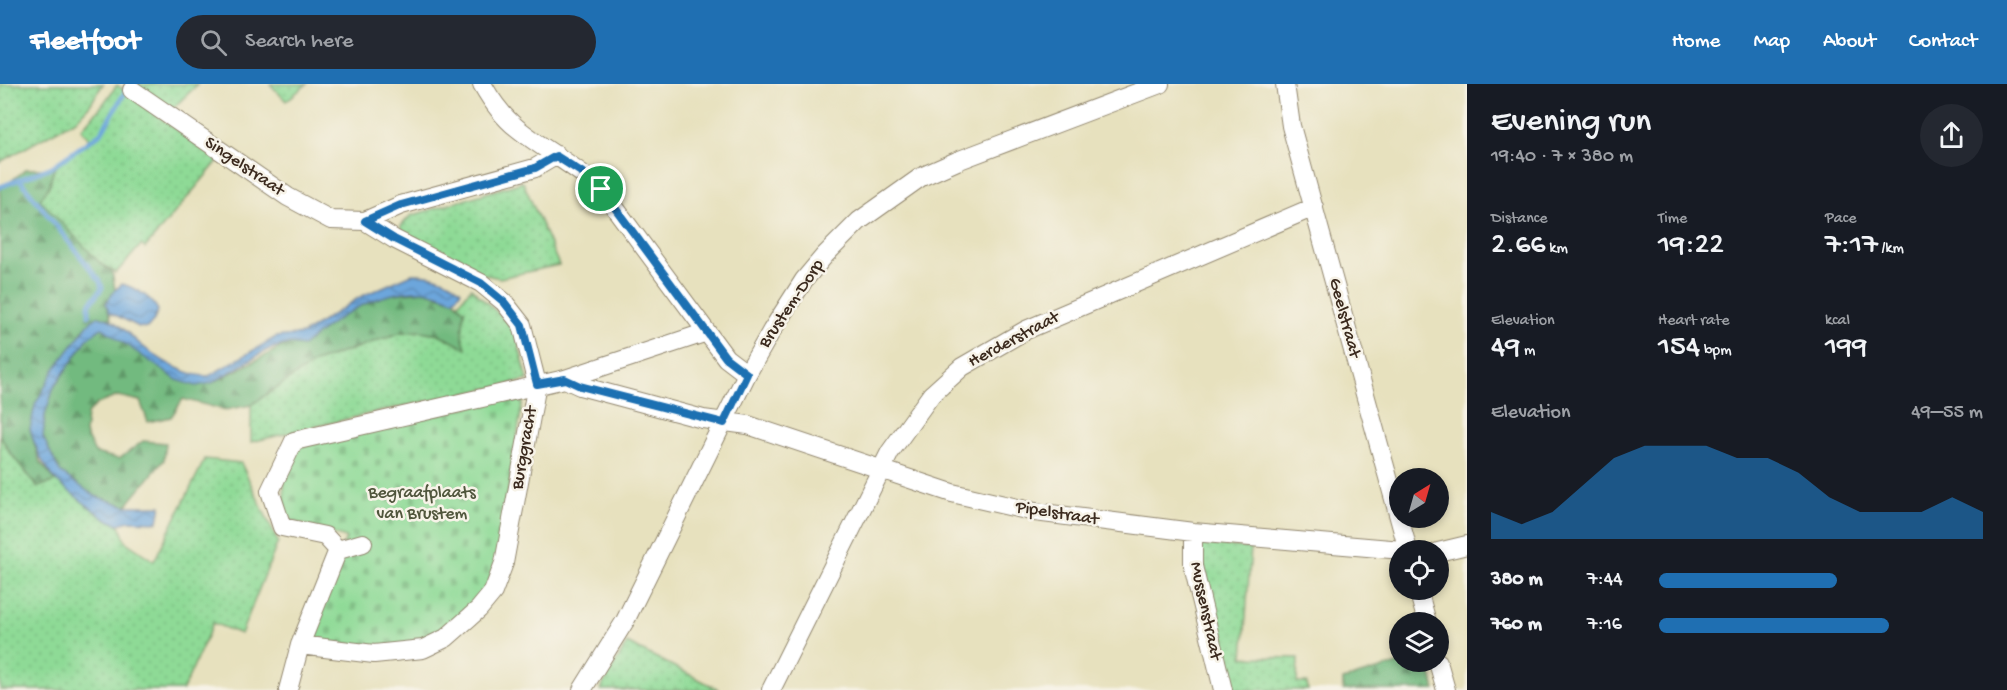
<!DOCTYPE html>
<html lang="en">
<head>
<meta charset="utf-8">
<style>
	:root { --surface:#171b24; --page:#242831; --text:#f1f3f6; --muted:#9ea1a6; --accent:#1f6fb2 }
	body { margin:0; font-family:"Gochi Hand",sans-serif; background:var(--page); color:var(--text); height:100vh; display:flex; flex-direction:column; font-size:22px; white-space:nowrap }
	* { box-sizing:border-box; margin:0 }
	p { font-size:20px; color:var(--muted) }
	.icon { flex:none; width:33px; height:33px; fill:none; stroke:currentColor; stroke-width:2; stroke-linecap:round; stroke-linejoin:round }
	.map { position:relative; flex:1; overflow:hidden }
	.sheet { display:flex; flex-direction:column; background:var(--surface); width:540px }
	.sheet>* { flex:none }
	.needle { width:39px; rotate:37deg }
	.tools { position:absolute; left:1389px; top:384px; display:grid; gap:12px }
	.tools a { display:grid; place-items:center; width:60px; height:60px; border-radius:50%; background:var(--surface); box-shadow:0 3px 9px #0003; font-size:30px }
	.pin { position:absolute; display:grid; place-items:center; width:51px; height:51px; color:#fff; margin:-26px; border:3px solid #fff; border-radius:50%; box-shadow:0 2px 6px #0007 }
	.round { display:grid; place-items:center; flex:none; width:63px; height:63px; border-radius:32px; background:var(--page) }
	.head { display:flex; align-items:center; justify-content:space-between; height:102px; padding:0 24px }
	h1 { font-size:33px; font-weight:600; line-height:45px }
	.metrics { display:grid; grid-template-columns:repeat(3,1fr); gap:9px; height:102px; padding:6px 24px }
	.metrics div { display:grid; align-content:center }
	.metrics b { font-size:30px; font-weight:600 }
	.metrics small { font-size:16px; font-weight:400 }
	.metrics p { font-size:16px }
	.chart { height:168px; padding:12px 24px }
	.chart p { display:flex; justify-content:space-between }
	.chart svg { width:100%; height:108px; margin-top:6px; fill:var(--accent); opacity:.7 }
	ul { padding:0 24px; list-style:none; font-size:20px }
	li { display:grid; grid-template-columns:96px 72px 1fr; align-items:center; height:45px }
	li i { height:15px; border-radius:8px; background:var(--accent) }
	header { display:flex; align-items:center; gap:36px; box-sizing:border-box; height:84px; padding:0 30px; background:var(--accent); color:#fff }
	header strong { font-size:28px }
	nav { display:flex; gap:33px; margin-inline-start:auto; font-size:21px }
	.search { width:420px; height:54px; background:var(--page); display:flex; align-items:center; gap:15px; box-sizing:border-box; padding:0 21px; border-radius:33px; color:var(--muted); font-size:22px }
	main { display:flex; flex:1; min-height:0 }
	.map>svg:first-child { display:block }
	.green { fill:url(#green-dots); stroke:#64825a; stroke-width:1.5 }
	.forest { fill:url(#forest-firs); stroke:#56724e; stroke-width:1.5 }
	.cemetery { fill:url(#cemetery-stones); stroke:#64825a; stroke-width:1.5 }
	.water { fill:url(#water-waves); stroke:#54687d; stroke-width:1.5 }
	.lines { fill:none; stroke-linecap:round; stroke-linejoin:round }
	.stream { stroke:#6ca6dc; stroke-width:5 }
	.street-casing { stroke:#91866e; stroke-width:20 }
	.street { stroke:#fff; stroke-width:18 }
	.route-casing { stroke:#fff; stroke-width:12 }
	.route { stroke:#1f6fb2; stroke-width:8 }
	.labels { text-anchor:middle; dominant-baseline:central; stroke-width:5; stroke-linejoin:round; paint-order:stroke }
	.street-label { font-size:18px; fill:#3b2a1e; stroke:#f7f3e8 }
	.park-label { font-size:18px; fill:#50563c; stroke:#f7f3e8 }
</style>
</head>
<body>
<header>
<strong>Fleetfoot</strong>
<div class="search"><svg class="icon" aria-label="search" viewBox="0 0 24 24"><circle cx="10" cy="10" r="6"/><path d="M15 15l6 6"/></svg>Search here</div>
<nav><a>Home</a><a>Map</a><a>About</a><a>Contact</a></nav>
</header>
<main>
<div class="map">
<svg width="1467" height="606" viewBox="0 0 1467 606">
	<defs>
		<pattern id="green-dots" width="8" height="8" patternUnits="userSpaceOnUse" patternTransform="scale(1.5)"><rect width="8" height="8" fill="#8eda96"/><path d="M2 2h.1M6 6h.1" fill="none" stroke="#7bbb81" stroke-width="1.8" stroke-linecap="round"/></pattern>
		<pattern id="forest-firs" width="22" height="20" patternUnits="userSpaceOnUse" patternTransform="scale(1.5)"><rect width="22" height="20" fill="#72ba7f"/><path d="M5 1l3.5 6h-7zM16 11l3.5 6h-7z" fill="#5f9767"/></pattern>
		<pattern id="cemetery-stones" width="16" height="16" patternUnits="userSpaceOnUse" patternTransform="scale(1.5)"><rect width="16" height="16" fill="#8eda96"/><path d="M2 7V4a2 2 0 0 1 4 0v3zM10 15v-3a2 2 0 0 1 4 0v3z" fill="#7bbb81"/></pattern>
		<pattern id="water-waves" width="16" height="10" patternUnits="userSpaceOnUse" patternTransform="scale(1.5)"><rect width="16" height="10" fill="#6ca6dc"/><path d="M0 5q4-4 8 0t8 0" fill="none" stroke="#5a87b2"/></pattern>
	</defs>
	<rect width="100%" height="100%" fill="#f7f3e8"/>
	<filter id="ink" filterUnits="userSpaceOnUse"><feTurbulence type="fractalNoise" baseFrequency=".0167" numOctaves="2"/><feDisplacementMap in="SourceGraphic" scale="12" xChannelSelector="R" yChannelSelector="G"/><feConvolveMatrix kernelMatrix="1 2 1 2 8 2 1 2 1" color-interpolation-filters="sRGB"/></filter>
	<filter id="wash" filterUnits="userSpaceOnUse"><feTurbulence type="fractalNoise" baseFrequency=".008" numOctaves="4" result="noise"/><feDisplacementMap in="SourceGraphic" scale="24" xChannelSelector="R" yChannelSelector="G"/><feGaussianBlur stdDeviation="1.35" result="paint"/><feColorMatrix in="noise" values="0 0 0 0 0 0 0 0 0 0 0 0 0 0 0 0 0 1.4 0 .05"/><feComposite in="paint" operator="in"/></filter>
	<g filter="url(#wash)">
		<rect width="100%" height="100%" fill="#e7e1be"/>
		<path class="green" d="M 0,0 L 103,0 L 90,21 L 76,36 L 0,78 Z
			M 128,0 L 198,0 L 169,28 Z
			M 270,0 L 307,0 L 286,17 Z
			M 117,1 L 218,77 L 145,164 L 141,161 L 116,189 L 101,180 L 39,116 L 49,102 L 54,85 L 89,55 L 81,45 L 101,23 Z
			M 523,98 L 559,181 L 500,194 L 481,190 L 401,148 L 401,142 L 410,132 Z
			M 471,204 L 514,244 L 528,296 L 376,328 L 251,358 L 251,321 L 315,278 L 402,248 L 421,247 L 439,250 L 466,264 L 462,251 L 464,226 L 458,220 Z
			M 0,351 L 9,367 L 37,403 L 56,397 L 105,435 L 119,440 L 126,458 L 154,477 L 205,375 L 241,379 L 278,458 L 241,550 L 213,539 L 183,606 L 0,606 Z
			M 1198,459 L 1251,464 L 1243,573 L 1298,574 L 1297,599 L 1307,599 L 1308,606 L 1233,606 Z
			M 627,559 L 720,606 L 600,606 Z"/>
		<path class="forest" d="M 26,85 L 54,85 L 49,102 L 40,116 L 101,180 L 112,187 L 115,206 L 106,219 L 111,235 L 99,232 L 82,247 L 30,345 L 40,378 L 56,397 L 38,403 L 9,367 L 0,351 L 0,106 Z
			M 424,207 L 454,216 L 464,226 L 462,251 L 466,265 L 439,250 L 421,247 L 402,248 L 315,278 L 251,321 L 225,326 L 183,315 L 171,333 L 148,338 L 140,317 L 118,312 L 97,320 L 87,330 L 85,349 L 95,369 L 119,375 L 143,357 L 166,359 L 164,376 L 126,422 L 95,412 L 60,388 L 43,353 L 45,331 L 54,303 L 88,254 L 101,243 L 135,266 L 212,299 L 287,260 L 303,261 C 322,246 354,220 377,213 C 392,209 409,209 424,207 Z
			M 1404,578 L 1428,578 L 1435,606 L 1343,606 L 1343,596 Z"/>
		<path class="cemetery" d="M 524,310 L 498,469 L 486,507 L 439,549 L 409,562 L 393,563 L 308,557 L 346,454 L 285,435 L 284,394 L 289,365 Z"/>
		<path class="water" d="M 412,190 C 429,189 449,195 461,207 L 454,216 C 445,213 433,207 423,207 C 376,206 337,233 303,262 L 287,260 L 267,266 L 212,299 L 196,302 L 177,296 L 102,244 L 88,254 L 54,303 L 45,331 L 43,353 L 60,388 L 95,412 L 126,422 L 161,422 L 158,438 L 129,437 L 119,440 L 105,435 L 56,397 L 41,375 L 33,355 L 30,345 L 35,321 L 54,286 L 89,239 L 99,232 C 120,237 129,252 145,264 C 162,277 187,292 209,292 L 276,253 L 303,250 L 360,213 Z
			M 122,200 C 136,204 151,213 158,226 L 154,236 L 147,244 L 139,243 L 109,228 L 106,219 L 115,206 Z"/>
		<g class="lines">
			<path class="stream" d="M 20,96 L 100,197 L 102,204 L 89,221 L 89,231
				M 0,103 L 52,83 L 101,49 L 127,5"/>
		</g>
	</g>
	<g filter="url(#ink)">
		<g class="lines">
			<defs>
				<path id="street" d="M 482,0 C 491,16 503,33 517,44 C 544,66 575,81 601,105 L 726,274 L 747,290
					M 1285,0 L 1291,42 L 1408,466
					M 132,6 L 288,113 L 331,136 L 365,137 L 401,121 L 535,84 L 557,71
					M 565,295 L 580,302 L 703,335 L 748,341 L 952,409 L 1035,428 L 1193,448 L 1402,466
					M 1193,448 L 1193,482 L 1223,606
					M 338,466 L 325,452 L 282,443 L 270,407 L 294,357 L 565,295 L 707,248
					M 338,466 L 363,459
					M 1438,468 L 1467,461
					M 1418,506 L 1427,538
					M 300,561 L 374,570 L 423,565 L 446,554 L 479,525 L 493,508 L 504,479 L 537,300 L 522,241 L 504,218 L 481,199 L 394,155 L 365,137
					M 1438,578 L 1446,606
					M 288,606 L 300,561 L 338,466
					M 582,606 L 625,537 L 747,290 L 772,246 L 804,196 L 825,171 L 859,137 L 921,93 L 957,77 L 1160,0
					M 771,606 L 890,368 L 931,311 L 962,283 L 1026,246 L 1314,123"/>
			</defs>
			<use href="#street" class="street-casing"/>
			<use href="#street" class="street"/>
		</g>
	</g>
	<g class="lines" filter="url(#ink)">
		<defs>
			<path id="route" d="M 556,72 L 586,91 L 601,105 L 726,274 L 747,290 L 724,339 L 580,302 L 565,295 L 537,300 L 522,241 L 504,218 L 481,199 L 394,155 L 365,137 L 401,121 L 535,84 Z"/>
		</defs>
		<use href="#route" class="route-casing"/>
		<use href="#route" class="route"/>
	</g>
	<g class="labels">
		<g class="street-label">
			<text transform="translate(244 83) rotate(34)">Singelstraat</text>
			<text transform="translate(792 220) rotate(-56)">Brustem-Dorp</text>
			<text transform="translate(1344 234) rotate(75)">Geelstraat</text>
			<text transform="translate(1014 256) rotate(-28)">Herderstraat</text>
			<text transform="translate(525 364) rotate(-80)">Burggracht</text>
			<text transform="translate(1057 430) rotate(9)">Pipelstraat</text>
			<text transform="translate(1205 527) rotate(78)">Mussenstraat</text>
		</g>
		<g class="park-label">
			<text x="422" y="409">Begraafplaats<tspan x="422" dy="21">van Brustem</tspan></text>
		</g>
	</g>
</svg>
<div class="tools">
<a><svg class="needle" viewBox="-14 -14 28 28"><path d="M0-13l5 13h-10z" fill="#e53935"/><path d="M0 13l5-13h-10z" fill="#9ea1a6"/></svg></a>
<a><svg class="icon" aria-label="locate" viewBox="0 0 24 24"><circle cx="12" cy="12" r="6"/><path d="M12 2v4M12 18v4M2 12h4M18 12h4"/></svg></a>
<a><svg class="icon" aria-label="layers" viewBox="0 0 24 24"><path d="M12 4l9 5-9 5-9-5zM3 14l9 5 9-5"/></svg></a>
</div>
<div class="pin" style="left:601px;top:105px;background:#1e9e55"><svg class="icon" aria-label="arrive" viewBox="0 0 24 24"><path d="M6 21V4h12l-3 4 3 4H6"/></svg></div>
</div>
<section class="sheet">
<div class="head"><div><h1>Evening run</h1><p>19:40 · 7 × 380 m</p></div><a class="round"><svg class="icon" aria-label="share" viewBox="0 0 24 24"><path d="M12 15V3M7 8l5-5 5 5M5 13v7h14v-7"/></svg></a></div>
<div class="metrics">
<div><p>Distance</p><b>2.66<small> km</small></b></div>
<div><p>Time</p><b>19:22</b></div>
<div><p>Pace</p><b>7:17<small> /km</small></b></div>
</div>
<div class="metrics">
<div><p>Elevation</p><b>49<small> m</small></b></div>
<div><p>Heart rate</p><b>154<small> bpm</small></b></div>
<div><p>kcal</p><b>199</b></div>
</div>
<div class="chart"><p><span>Elevation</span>49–55 m</p>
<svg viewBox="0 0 160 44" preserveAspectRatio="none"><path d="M0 44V33L10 38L20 33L30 22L40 11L50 6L60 6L70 6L80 11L90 11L100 17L110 27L120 33L130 33L140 33L150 27L160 33V44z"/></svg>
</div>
<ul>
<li><b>380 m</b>7:44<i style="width:55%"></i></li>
<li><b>760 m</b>7:16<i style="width:71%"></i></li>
</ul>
</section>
</main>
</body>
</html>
